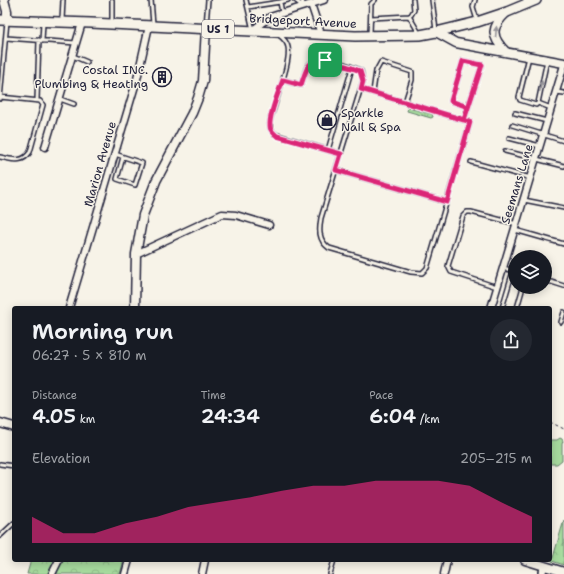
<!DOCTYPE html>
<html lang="en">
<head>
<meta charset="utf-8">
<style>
	:root { --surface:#171b24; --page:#242831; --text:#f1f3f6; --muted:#9ea1a6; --accent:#db2777 }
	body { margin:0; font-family:"Shantell Sans",sans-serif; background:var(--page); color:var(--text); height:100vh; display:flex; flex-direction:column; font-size:15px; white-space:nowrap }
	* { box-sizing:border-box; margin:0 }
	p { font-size:13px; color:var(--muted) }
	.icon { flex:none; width:22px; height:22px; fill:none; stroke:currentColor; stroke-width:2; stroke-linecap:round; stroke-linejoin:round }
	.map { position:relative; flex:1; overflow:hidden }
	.sheet { position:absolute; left:12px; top:306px; width:540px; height:256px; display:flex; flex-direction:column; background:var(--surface); border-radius:4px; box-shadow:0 2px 10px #0003 }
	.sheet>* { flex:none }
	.fabs { position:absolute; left:508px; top:250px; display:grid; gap:8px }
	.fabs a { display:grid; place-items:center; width:44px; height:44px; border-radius:50%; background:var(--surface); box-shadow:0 2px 10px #0003; font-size:20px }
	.pin { position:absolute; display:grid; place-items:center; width:34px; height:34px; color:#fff; margin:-17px; border-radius:8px; box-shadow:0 2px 6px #0006 }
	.round { display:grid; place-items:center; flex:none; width:42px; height:42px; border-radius:21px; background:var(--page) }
	.headline { display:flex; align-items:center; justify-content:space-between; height:68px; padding:0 20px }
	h1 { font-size:22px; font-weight:600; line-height:30px }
	.stats { display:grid; grid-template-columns:repeat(3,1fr); gap:6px; height:68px; padding:4px 20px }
	.stats div { display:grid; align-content:center }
	.stats b { font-size:20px; font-weight:600 }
	.stats small { font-size:11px; font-weight:400 }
	.stats p { font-size:11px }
	.chart { height:112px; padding:8px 20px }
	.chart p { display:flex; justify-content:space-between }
	.chart svg { width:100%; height:72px; margin-top:4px; fill:var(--accent); opacity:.7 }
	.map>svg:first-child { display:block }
	.grass { fill:url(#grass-tufts); stroke:#647e6c }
	.forest { fill:url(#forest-crowns); stroke:#647e6c }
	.pitch { fill:#a7db9e; stroke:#647e6c }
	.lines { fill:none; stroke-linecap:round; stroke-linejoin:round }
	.lane-casing { stroke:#22223b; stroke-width:6 }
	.street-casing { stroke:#22223b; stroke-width:9 }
	.secondary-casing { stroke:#22223b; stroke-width:11 }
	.primary-casing { stroke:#22223b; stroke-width:12 }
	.path { stroke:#22223b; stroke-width:1; stroke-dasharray:3 3; stroke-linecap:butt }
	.lane { stroke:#f7f3e8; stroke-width:3 }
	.street { stroke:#f7f3e8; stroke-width:6 }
	.secondary { stroke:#f7f3e8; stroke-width:8 }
	.primary { stroke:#f7f3e8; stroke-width:9 }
	.oneway { fill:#97959a }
	.route-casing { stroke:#fff; stroke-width:8 }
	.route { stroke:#db2777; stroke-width:5 }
	.labels { text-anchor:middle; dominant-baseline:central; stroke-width:3; stroke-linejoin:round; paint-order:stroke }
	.shield { fill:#f7f3e8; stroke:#62616f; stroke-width:1 }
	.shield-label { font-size:11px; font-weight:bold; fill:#22223b }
	.street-label { font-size:12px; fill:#22223b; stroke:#f7f3e8 }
	.poi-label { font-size:12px; fill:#22223b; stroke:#f7f3e8; text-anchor:end }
</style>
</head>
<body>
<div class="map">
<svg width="564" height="574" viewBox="0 0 564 574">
	<defs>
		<pattern id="grass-tufts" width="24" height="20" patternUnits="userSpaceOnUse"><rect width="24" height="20" fill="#a7db9e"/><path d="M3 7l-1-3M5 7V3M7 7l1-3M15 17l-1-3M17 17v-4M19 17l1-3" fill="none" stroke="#8fbc89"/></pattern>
		<pattern id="forest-crowns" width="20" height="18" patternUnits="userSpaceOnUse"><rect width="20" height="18" fill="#a7db9e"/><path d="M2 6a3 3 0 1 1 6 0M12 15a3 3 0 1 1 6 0" fill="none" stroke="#8fbc89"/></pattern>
	</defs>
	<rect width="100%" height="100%" fill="#f7f3e8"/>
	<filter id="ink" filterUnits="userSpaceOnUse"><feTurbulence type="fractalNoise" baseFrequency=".025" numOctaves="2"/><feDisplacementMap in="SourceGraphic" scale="8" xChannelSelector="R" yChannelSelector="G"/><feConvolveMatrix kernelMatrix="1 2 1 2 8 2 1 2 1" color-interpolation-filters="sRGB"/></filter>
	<g filter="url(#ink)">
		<path class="grass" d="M 408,108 L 432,114 L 433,117 L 431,118 L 407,111 Z"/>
		<path class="forest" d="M 564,520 L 564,565 L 552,561 Z
			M 31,560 L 124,560 L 120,574 L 27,574 Z"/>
		<path class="pitch" d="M 560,438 L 562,439 L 563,441 L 562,444 L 562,460 L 557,464 L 550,464 L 550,440 L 557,440 Z"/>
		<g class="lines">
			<defs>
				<path id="lane" d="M 112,0 L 112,22
					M 151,0 L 153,24
					M 246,0 L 253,30
					M 295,0 L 304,7
					M 302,0 L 304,7
					M 432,0 L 436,30
					M 475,0 L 473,7 L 477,20
					M 280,2 L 288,0
					M 248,7 L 280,2 L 282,13
					M 409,16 L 411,15 L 414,10 L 413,0
					M 371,18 L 409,16 L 419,33
					M 62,20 L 63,0
					M 206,26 L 208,0
					M 370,34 L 371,4 L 375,0
					M 279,35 C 283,38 287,42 288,47 C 291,61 278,93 274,108 C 272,113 269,120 270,126 C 270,131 274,133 277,135 L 341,154
					M 6,38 L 76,43
					M 42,41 L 43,23
					M 73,56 L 87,62
					M 529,57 L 519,97 L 520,100 L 536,105 L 538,103 L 547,60
					M 283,80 L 301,85 C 304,78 305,66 312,62 C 321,55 352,66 361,71 L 363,81 L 321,218 C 319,229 318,240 329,248 L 411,272 L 422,273 L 427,268 L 428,265 L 470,122 L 361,89
					M 373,92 L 376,71 L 381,62 L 412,72 L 412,80 L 405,102
					M 556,92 L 564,93
					M 0,97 L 40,101 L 43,105 L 30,152 C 22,164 12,159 0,157
					M 0,99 L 7,21
					M 60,99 L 74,104
					M 37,100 L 39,40
					M 538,103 L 551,108
					M 515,113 L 547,121
					M 464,120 L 482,65 L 463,61 L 451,101 L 468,107
					M 512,125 L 564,141
					M 509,138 L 540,146
					M 328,150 L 352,68
					M 505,151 L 564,166
					M 115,154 L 142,163 L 135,185 L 117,179 L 123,157
					M 471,162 L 531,178
					M 336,170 L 447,202
					M 524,200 L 564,208
					M 515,230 L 564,244
					M 503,268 L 515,271
					M 545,280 L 564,286
					M 497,287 L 451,272 L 448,266 L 463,216 L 467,212 L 471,212 L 517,224
					M 502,308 L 513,271
					M 517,308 L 523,287
					M 561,322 L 564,312
					M 0,464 L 14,466
					M 0,536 L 14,523
					M 330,574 L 334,560"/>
				<path id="street" d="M 311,4 L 321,34
					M 253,30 L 263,22 L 270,17 L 324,0
					M 45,147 L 82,23
					M 136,254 L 222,214 L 236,215 L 269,225
					M 69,308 L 137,79 L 149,26
					M 491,308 L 564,65
					M 52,574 L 59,560
					M 125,574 L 129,560
					M 202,574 L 205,560
					M 444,574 L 447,560
					M 542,574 L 544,566"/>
				<path id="secondary" d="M 4,0 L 7,11 L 7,20
					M 436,32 L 456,43 L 564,63
					M 506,52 C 490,36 491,27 507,12
					M 135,308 L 136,254 L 143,215 L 156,181 L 192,113 L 198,98 L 203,81 L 206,28
					M 0,423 L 14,427
					M 525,560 L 564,572"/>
				<path id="primary" d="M 0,20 L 91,23 L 355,36 L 420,35 L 436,32 L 477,22 L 507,12 L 536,0"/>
			</defs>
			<use href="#lane" class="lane-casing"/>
			<use href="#street" class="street-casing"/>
			<use href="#secondary" class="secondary-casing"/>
			<use href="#primary" class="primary-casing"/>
			<path class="path" d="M 550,422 L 564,429"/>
			<use href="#lane" class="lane"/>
			<use href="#street" class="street"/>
			<use href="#secondary" class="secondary"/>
			<use href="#primary" class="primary"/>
		</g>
		<defs><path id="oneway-solid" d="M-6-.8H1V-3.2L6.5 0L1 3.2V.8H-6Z"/></defs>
		<g class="oneway">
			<use href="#oneway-solid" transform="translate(496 32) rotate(-85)"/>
			<use href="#oneway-solid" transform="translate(541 86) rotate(-78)"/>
		</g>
	</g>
	<g class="lines" filter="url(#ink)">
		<defs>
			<path id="route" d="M 325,60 C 307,58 306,71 301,85 L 283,80 C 279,90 269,116 270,126 C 270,131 274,133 277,136 L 341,154 L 336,170 L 447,202 L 470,122 L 464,120 L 482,65 L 463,61 L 451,101 L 468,107 L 464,120 L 361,89 L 363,81 L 360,71 L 352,68 L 325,60"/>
		</defs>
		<use href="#route" class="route-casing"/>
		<use href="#route" class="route"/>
	</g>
	<defs>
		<symbol id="building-ring" viewBox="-11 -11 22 22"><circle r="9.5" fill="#f7f3e8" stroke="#22223b" stroke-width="1.5"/><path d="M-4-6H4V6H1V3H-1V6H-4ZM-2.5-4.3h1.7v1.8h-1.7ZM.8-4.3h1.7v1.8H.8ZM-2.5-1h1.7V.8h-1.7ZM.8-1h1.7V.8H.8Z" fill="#22223b"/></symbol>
		<symbol id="shop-ring" viewBox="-11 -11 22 22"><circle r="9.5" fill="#f7f3e8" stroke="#22223b" stroke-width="1.5"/><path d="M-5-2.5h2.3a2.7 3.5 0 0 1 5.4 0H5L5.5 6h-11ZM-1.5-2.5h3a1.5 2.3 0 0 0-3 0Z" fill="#22223b"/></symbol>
	</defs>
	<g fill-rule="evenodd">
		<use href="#building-ring" x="151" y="66" width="22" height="22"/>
		<use href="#shop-ring" x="316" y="109" width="22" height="22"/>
	</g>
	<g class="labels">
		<rect class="shield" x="202" y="20" width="32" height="18" rx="3"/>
		<g class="shield-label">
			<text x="218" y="29">US 1</text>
		</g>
		<g class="street-label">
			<text transform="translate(303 21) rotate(3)">Bridgeport Avenue</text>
			<text transform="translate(100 164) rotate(-74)">Marion Avenue</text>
			<text transform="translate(517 184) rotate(-73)">Seemans Lane</text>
		</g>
		<g class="poi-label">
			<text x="148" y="70">Costal INC.<tspan x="148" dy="14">Plumbing &amp; Heating</tspan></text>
			<text x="341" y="113" text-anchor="start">Sparkle<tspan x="341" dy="14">Nail &amp; Spa</tspan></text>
		</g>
	</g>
</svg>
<div class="fabs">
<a><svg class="icon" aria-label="layers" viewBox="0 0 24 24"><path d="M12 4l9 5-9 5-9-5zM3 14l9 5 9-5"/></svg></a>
</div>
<div class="pin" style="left:325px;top:60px;background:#1e9e55"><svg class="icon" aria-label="arrive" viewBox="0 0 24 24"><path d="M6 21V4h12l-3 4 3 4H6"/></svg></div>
<section class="sheet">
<div class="headline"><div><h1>Morning run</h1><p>06:27 · 5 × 810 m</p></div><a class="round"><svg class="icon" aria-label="share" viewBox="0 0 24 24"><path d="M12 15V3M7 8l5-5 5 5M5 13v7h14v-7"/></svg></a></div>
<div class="stats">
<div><p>Distance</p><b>4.05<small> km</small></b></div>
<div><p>Time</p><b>24:34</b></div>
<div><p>Pace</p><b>6:04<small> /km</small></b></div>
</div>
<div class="chart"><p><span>Elevation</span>205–215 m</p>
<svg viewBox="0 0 160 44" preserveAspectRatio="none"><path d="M0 44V28L10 38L20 38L30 32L40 28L50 22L60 19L70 16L80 12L90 9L100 9L110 6L120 6L130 6L140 9L150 19L160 28V44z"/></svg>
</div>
</section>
</div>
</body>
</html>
